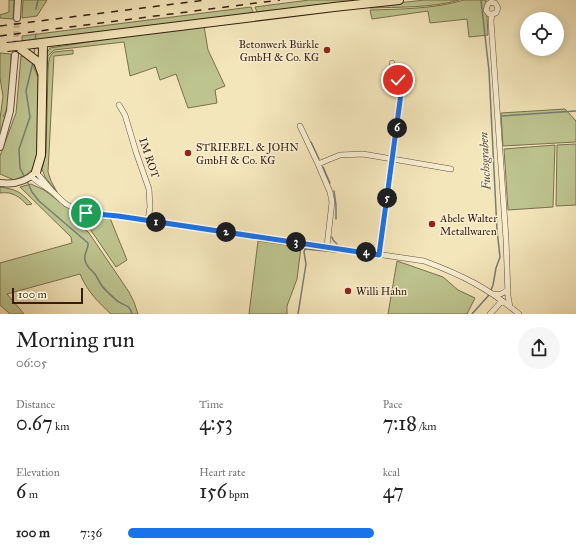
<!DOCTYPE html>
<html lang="en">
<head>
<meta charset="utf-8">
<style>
	:root { --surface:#fff; --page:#f6f6f6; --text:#222; --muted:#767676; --accent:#1a73e8 }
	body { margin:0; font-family:"IM FELL Great Primer",serif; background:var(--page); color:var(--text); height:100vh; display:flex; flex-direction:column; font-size:15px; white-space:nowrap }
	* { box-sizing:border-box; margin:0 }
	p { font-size:13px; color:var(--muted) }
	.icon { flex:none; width:22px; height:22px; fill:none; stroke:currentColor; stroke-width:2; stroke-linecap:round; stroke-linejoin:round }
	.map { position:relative; height:314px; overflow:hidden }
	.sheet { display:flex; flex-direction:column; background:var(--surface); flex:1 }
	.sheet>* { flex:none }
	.buttons { position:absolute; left:520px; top:12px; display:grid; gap:8px }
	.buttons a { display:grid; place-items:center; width:44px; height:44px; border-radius:50%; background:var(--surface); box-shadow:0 2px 10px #0003; font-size:20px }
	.scale { position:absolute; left:12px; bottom:10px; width:71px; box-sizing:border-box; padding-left:4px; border:2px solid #361d0d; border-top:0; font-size:11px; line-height:14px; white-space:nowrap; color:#361d0d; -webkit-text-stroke:3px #f8efd3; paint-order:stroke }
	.pin { position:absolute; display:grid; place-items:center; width:34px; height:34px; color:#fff; margin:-17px; border:2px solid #fff; border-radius:50%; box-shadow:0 1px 4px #0007 }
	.km { position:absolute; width:20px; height:20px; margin:-10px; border-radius:50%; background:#222; color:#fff; font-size:11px; line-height:20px; text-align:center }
	.round { display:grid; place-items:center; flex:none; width:42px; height:42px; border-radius:21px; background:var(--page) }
	.head { display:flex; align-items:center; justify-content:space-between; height:68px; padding:0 16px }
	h1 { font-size:22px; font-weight:600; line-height:30px }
	.figures { display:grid; grid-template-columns:repeat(3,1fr); gap:6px; height:68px; padding:4px 16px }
	.figures div { display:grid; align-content:center }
	.figures b { font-size:20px; font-weight:600 }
	.figures small { font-size:11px; font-weight:400 }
	.figures p { font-size:11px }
	ul { padding:0 16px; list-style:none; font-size:13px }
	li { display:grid; grid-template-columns:64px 48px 1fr; align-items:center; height:30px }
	li i { height:10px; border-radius:5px; background:var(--accent) }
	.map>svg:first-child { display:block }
	.green { fill:#bdc48f; stroke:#7a704e }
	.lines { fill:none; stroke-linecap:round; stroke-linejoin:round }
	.stream { stroke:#777c76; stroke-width:1.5 }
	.tertiary-tunnel { stroke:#cebe98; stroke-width:6; stroke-dasharray:6 3; stroke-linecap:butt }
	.minor-casing { stroke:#664f38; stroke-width:6 }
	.tertiary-casing { stroke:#664f38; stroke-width:8 }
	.primary-casing { stroke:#361d0d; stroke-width:10 }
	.minor { stroke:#f8efd3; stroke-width:5 }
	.tertiary { stroke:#f8efd3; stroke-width:6 }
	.primary { stroke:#f4e6bb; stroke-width:8 }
	.rail { stroke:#361d0d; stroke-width:1.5; stroke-dasharray:7 7; stroke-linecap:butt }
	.primary-bridge-casing { stroke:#361d0d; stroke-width:10; stroke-linecap:butt }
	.primary-bridge { stroke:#f4e6bb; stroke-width:8 }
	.route-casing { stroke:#fff; stroke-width:8 }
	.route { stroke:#1a73e8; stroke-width:5 }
	.poi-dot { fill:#8f2418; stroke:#f8efd3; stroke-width:1.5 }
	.labels { text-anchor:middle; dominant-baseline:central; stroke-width:3; stroke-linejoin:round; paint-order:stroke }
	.poi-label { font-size:11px; fill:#361d0d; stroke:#f8efd3; text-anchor:start }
	.street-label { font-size:11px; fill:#361d0d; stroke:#f8efd3 }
	.water-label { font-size:12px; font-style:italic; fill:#564d42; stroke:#f8efd3 }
</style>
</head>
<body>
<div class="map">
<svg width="576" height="314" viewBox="0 0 576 314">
	<rect width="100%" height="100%" fill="#f4e6bb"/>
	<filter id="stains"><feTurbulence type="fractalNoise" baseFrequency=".005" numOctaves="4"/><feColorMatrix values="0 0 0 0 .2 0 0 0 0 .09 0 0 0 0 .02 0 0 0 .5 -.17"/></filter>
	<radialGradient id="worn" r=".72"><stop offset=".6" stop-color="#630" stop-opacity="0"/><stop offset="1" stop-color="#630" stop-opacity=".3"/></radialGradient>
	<path class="green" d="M 9,0 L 14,0 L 13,19 L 0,18 L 0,15 L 9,12 Z
		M 23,0 L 47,0 L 37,16 L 22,18 Z
		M 309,0 L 367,0 L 257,12 L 255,7 Z
		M 425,0 L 459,0 C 433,8 397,7 370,8 L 370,6 Z
		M 464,0 L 486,0 L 488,35 L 469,37 L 467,19 L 430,23 L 428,11 L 372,19 L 370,10 C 401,9 434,9 464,0 Z
		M 251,7 L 253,12 L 242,15 L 22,42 L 22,36 Z
		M 204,26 L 208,50 L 225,86 L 215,90 L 217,103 L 188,108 L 176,74 L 160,80 L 156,67 L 130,76 L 124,42 L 54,50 L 48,56 L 46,82 L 46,54 L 50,48 L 126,36 Z
		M 73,50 L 73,54 L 54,56 L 48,172 L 51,181 L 57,192 L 45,177 L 42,169 L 46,153 L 48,70 C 49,63 48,56 54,52 Z
		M 0,53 L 11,54 C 10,66 11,109 3,116 L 6,117 L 0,139 L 0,119 L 3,96 L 0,78 Z
		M 21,56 C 36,58 32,70 39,78 L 40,142 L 34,168 L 26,175 L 14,180 L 0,174 L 0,156 L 16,113 Z
		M 565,109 L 576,121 L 576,142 L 503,146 L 501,113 Z
		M 576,144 L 576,205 L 556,206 L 557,145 Z
		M 555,145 L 553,207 L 508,210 L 504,149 Z
		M 31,184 L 44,190 L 65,206 L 85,215 L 85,224 L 81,225 L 89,233 L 129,292 L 134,302 L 138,314 L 111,314 C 98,302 87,291 80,274 L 7,294 L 24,314 L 10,314 L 0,305 L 0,263 L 72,243 L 71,237 L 20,187 Z
		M 0,187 C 18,190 19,191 32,204 L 27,205 C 20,197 12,191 0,193 Z
		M 91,216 L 110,218 L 127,260 L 116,267 L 90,229 C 88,224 88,221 91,216 Z
		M 258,241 L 301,247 L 297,279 L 287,306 L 287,314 L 249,314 Z
		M 397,261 L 443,277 L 458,290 L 475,298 L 467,314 L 388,314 Z"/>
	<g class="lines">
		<path class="stream" d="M 36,9 L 38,0
			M 35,40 L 36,34
			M 34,54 L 35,46
			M 502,116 L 576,111
			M 311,142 L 319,159
			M 323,167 L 330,183
			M 25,178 L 20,168 L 19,149 L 30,117 L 26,91 L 33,62
			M 27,181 L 32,192 L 39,201 L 88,243 C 89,249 83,254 85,260 C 86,266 90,269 94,273 C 97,276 99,282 102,286 C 104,289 111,295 115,299 C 121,306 130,303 132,314
			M 334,191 L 336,205 L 336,219
			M 332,237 L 333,240 L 337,244
			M 298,314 L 306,264 L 304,252 L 305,249 L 336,252
			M 472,314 L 489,295 L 493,285 L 496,268 L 500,257 L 497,230 L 489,71 L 481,0"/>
		<path class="tertiary-tunnel" d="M 15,55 L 17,18"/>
		<defs>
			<path id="minor" d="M 492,14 L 489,14 L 486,10 L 488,4 L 491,2 L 495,3 L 498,8 L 496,13 L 492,14 L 491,21 L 506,239 L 508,296 L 510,307
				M 119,105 L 125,115 L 136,152 L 149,189 L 150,207 L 148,220
				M 300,126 L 318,164 L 330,192 L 332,202 L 327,246
				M 318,164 L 340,155 L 363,154 L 451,169
				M 36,172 L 53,192
				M 32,177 C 39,184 47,187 54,193 C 58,197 62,201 66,204 C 82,214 100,214 117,216 L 424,261 C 462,275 488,288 519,314
				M 379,255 L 400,101 L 401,90 L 392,63
				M 493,294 C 500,295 503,294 508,289
				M 490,314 L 502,301"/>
			<path id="tertiary" d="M 17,18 L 18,0
				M 0,147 L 10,111 L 15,55
				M 0,183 C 15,185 26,182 36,172"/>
			<path id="primary" d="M 17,46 L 334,7 L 399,0
				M 17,46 L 38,62 L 42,73
				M 36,172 L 41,155 L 43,44"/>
		</defs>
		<use href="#minor" class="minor-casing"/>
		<use href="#tertiary" class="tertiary-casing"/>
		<use href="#primary" class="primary-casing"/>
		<use href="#minor" class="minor"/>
		<use href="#tertiary" class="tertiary"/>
		<use href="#primary" class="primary"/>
		<path class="rail" d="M 0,26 L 206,0
			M 0,36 L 280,0"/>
		<defs>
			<path id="primary-bridge" d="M 7,47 L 17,46"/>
		</defs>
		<use href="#primary-bridge" class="primary-bridge-casing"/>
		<use href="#primary-bridge" class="primary-bridge"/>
	</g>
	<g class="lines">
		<defs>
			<path id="route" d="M 86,213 L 118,216 L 379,255 L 400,101 L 401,90 L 398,80"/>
		</defs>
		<use href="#route" class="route-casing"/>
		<use href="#route" class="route"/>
	</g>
	<g class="poi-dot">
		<circle cx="327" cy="50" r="4"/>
		<circle cx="188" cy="153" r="4"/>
		<circle cx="432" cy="224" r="4"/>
		<circle cx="348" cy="291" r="4"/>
	</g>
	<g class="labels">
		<g class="poi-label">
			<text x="319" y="44" text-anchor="end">Betonwerk Bürkle<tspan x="319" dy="13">GmbH &amp; Co. KG</tspan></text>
			<text x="196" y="147">STRIEBEL &amp; JOHN<tspan x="196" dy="13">GmbH &amp; Co. KG</tspan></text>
			<text x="440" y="218">Abele Walter<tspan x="440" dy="13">Metallwaren</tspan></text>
			<text x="356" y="291">Willi Hahn</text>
		</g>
		<g class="street-label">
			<text transform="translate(149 158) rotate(71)">IM ROT</text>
		</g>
		<g class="water-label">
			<text transform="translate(485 161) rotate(-93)">Fuchsgraben</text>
		</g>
	</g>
	<rect width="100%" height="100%" filter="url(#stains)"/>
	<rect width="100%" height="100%" fill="url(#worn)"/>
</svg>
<div class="buttons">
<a><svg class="icon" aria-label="locate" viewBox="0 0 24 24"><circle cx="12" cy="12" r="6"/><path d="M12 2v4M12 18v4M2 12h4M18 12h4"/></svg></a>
</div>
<div class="scale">100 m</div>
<div class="pin" style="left:86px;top:213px;background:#1e9e55"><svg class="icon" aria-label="arrive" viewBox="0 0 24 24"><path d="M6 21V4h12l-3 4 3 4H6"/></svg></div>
<div class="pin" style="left:398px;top:80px;background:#d93025"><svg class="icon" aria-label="check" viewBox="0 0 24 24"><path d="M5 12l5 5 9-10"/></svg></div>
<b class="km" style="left:156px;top:222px">1</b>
<b class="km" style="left:226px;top:232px">2</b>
<b class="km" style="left:296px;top:242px">3</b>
<b class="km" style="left:366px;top:252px">4</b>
<b class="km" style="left:387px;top:198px">5</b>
<b class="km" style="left:397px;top:128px">6</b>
</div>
<section class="sheet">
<div class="head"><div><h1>Morning run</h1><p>06:05</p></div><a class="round"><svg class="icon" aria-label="share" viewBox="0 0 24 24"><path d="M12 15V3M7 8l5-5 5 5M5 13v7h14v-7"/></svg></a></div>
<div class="figures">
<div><p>Distance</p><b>0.67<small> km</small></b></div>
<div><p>Time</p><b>4:53</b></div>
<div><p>Pace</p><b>7:18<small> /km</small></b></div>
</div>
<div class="figures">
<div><p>Elevation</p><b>6<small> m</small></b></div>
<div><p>Heart rate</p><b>156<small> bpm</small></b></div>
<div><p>kcal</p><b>47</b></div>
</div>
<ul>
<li><b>100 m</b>7:36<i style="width:57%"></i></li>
</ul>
</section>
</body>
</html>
